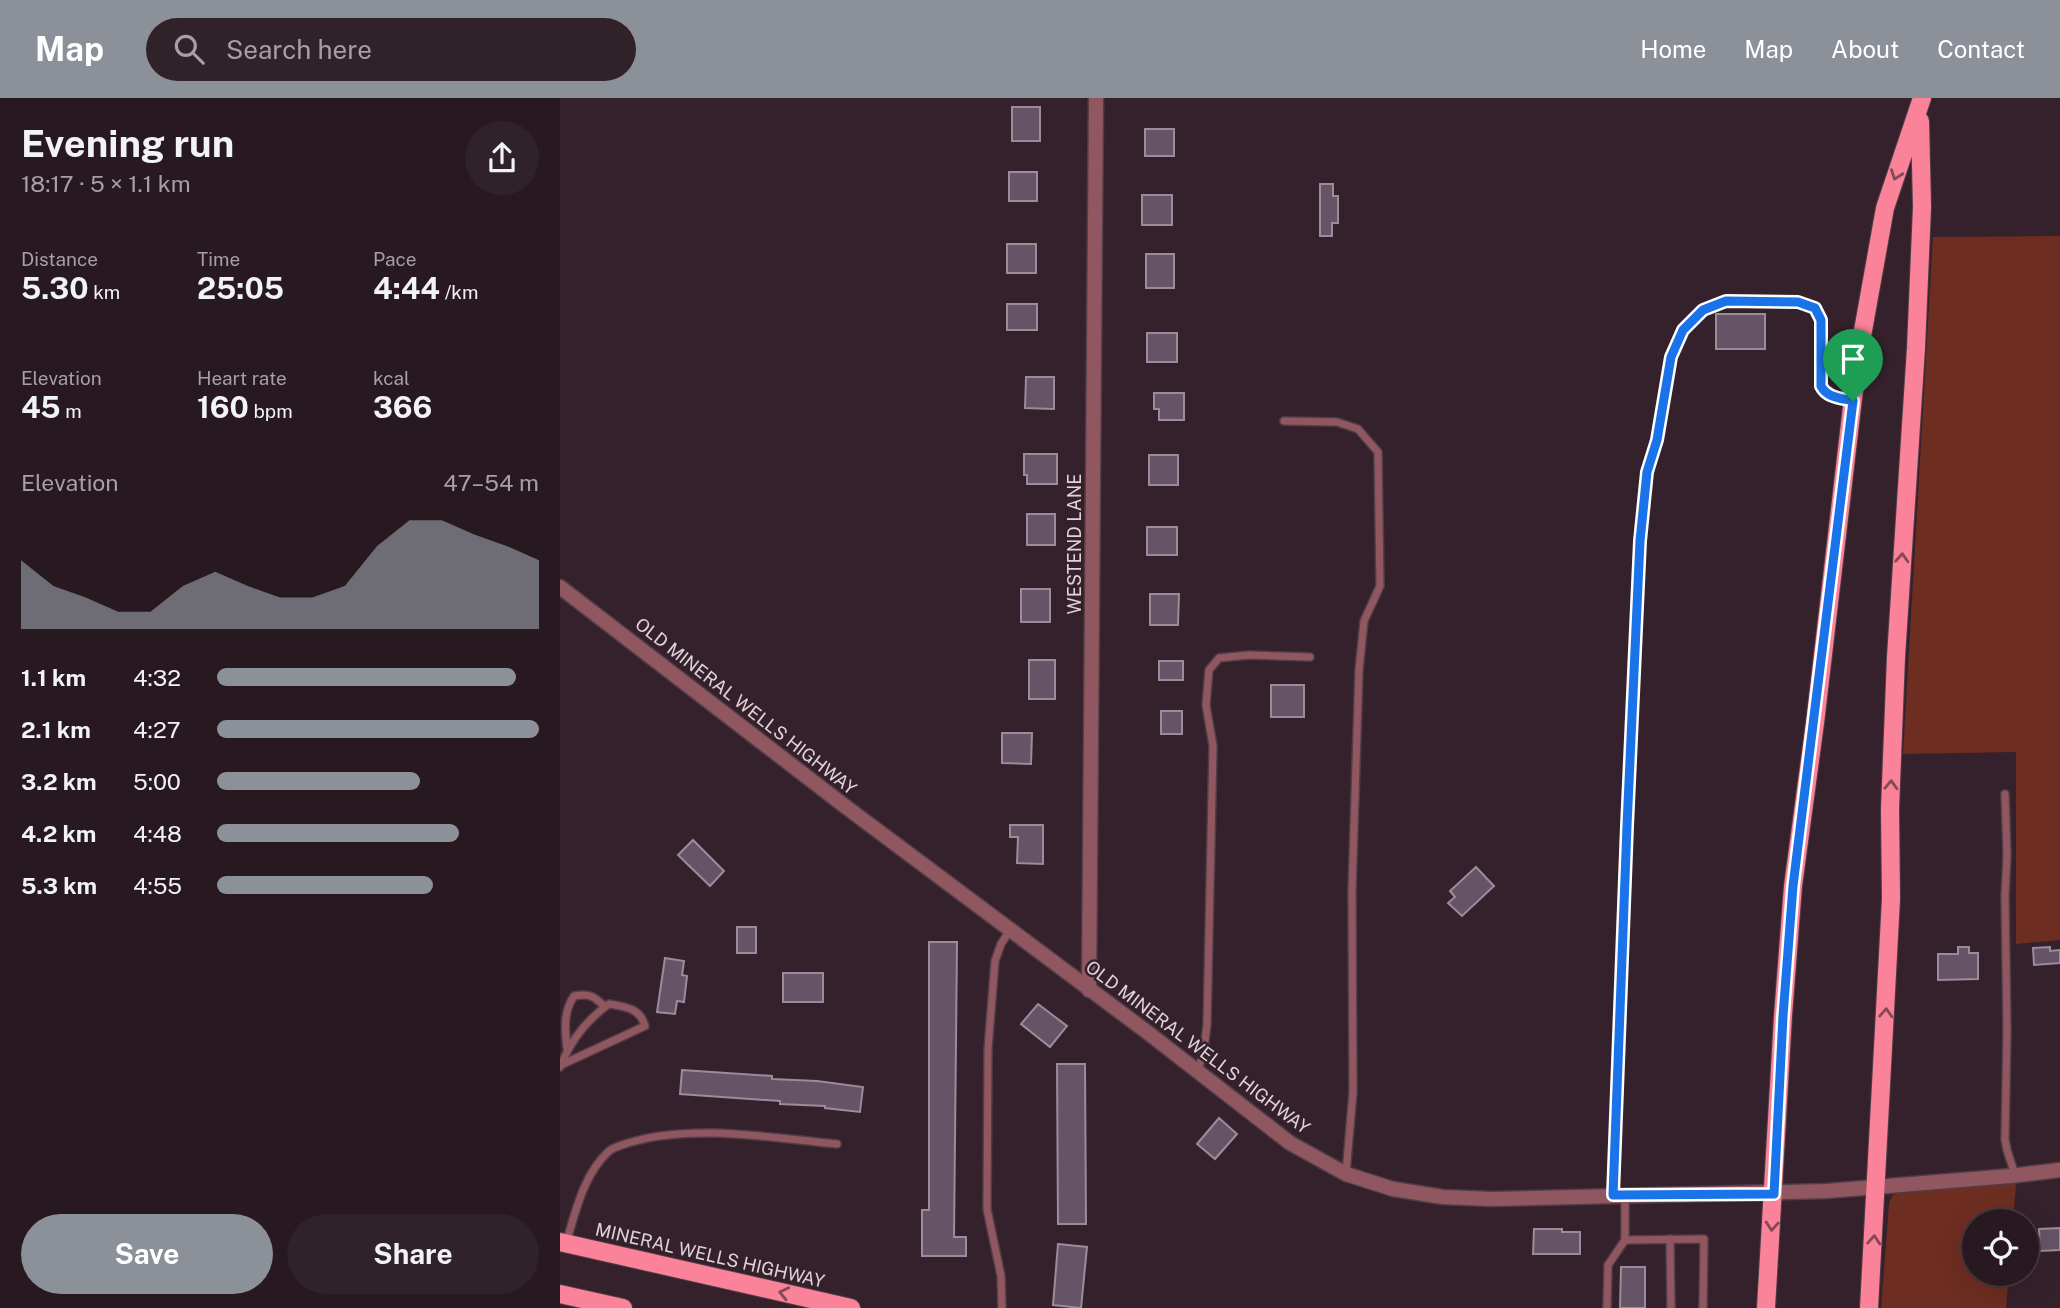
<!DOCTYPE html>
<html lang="en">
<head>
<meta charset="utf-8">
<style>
	:root { --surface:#281920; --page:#302229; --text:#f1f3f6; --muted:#a5a0a5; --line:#44383e; --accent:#8c9099 }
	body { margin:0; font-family:"Public Sans",sans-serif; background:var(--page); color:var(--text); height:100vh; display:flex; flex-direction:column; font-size:26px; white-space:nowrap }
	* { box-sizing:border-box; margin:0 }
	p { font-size:23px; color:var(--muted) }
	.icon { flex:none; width:38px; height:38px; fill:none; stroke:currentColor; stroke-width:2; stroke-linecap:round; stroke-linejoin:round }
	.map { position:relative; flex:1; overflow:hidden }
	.details { display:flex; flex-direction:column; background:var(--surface); width:560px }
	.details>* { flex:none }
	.controls { position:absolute; left:1402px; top:1111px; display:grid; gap:14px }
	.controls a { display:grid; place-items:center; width:77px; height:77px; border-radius:50%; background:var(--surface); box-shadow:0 7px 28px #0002,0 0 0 2px var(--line); font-size:35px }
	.pin { position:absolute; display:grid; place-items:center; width:60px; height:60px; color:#fff; margin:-72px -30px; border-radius:50% 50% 50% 0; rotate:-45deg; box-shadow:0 0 7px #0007 }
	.pin .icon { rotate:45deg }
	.round { display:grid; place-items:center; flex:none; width:74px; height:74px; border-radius:37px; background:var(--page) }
	.overview { display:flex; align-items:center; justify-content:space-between; height:119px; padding:0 21px }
	h1 { font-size:38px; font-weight:700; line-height:52px }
	.metrics { display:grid; grid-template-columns:repeat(3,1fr); gap:10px; height:119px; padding:7px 21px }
	.metrics div { display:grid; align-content:center }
	.metrics b { font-size:30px; font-weight:700 }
	.metrics small { font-size:19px; font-weight:400 }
	.metrics p { font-size:19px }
	.chart { height:196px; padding:14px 21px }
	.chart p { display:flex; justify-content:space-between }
	.chart svg { width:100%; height:126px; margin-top:7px; fill:var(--accent); opacity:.7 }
	.button { display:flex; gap:14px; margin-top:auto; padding:14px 21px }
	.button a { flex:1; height:80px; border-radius:42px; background:var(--accent); color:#fff; font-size:28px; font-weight:700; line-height:80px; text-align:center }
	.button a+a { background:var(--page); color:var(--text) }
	ul { padding:0 21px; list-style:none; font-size:23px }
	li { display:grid; grid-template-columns:112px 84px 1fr; align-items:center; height:52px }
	li i { height:18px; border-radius:9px; background:var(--accent) }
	header { display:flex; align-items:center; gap:42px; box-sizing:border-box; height:98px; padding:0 35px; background:var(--accent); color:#fff }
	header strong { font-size:33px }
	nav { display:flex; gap:38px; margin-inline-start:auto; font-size:24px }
	.search { width:490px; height:63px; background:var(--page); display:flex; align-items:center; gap:18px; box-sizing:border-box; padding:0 24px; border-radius:38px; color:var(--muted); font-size:26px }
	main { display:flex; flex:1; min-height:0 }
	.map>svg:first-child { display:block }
	.green { fill:#6e2d21 }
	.building { fill:#655465; stroke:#9c8a9d; stroke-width:2 }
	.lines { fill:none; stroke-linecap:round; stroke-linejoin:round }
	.service-casing { stroke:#503d47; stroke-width:10 }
	.minor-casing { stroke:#503d47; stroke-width:17 }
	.tertiary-casing { stroke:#503d47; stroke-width:17 }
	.primary-casing { stroke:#503d47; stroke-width:20 }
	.service { stroke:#915760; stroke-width:7 }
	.minor { stroke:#915760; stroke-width:14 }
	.tertiary { stroke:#915760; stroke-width:14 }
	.primary { stroke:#fa8299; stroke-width:18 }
	.oneway { stroke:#844857 }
	.route-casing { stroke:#fff; stroke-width:14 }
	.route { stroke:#1a73e8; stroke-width:9 }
	.labels { text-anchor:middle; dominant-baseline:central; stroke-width:5; stroke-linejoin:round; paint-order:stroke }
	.street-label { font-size:18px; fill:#e0d2d9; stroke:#35212b }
</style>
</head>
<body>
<header>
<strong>Map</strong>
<div class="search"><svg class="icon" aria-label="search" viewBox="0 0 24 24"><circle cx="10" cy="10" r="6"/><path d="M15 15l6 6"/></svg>Search here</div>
<nav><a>Home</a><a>Map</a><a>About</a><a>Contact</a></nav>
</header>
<main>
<section class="details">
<div class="overview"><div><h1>Evening run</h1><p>18:17 · 5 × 1.1 km</p></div><a class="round"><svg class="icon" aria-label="share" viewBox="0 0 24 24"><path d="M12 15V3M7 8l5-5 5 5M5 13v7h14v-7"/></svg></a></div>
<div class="metrics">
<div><p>Distance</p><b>5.30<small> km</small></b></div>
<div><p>Time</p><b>25:05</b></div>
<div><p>Pace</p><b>4:44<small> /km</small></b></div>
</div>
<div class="metrics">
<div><p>Elevation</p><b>45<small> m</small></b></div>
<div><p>Heart rate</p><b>160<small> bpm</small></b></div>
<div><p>kcal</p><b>366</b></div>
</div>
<div class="chart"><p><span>Elevation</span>47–54 m</p>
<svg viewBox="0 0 160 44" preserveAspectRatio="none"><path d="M0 44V20L10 29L20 33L30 38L40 38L50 29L60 24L70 29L80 33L90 33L100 29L110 15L120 6L130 6L140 11L150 15L160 20V44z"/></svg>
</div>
<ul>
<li><b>1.1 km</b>4:32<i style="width:93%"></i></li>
<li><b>2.1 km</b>4:27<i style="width:100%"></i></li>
<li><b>3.2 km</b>5:00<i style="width:63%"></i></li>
<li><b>4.2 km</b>4:48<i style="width:75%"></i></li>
<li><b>5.3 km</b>4:55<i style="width:67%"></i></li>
</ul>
<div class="button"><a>Save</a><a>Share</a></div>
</section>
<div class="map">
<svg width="1500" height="1210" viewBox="0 0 1500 1210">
	<rect width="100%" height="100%" fill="#35212b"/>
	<path class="green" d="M 1500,138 L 1500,842 L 1456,846 L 1456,654 L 1343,656 L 1373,139 Z
		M 1456,1085 L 1453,1123 L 1414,1124 L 1414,1176 L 1449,1176 L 1446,1210 L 1321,1210 L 1329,1106 L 1332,1098 L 1340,1093 Z"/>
	<path class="building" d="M 452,9 L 480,9 L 480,43 L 452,43 Z
		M 585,31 L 614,31 L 614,58 L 585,58 Z
		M 449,74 L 477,74 L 477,103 L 449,103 Z
		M 760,86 L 773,86 L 773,98 L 778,98 L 778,125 L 772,125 L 772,138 L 760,138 Z
		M 582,97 L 612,97 L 612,127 L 582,127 Z
		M 447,146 L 476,146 L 476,175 L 447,175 Z
		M 586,156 L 614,156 L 614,190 L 586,190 Z
		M 447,206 L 477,206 L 477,232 L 447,232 Z
		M 1156,216 L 1205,216 L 1205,251 L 1156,251 Z
		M 587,235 L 617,235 L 617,264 L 587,264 Z
		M 466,279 L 494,279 L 494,311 L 465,310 Z
		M 594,295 L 624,295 L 624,322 L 599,322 L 599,311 L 594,311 Z
		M 464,356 L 497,356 L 497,386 L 467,386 L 467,377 L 464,377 Z
		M 589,357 L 618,357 L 618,387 L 589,387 Z
		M 467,416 L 495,416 L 495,447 L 467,447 Z
		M 587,429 L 617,429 L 617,457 L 587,457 Z
		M 461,491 L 490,491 L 490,524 L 461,524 Z
		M 590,496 L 619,496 L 618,527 L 590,527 Z
		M 469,562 L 495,562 L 495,601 L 469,601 Z
		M 599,563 L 623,563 L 623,582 L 599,582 Z
		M 711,587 L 744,587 L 744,619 L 711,619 Z
		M 601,613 L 622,613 L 622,636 L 601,636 Z
		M 442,635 L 472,635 L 471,666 L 442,665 Z
		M 450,727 L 483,727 L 483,766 L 457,765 L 458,739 L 450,739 Z
		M 133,742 L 164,773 L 150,788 L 118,757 Z
		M 916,769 L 934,788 L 902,818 L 888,805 L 895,799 L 890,793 Z
		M 177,829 L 196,829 L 196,855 L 177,855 Z
		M 369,844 L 397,844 L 394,1139 L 406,1139 L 406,1158 L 362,1158 L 362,1112 L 369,1112 Z
		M 1398,849 L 1409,849 L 1409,855 L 1418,855 L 1418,881 L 1378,882 L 1378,856 L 1398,856 Z
		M 1490,849 L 1490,853 L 1500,852 L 1500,865 L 1474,867 L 1473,850 Z
		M 105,860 L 124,863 L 122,877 L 127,878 L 124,904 L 117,903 L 115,916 L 97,914 Z
		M 223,875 L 263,875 L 263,904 L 223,904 Z
		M 478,906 L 507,928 L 490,949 L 461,926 Z
		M 497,966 L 525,966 L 526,1126 L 498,1126 Z
		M 122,972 L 212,978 L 212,981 L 257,983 L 303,989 L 300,1014 L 265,1010 L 265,1008 L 220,1006 L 220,1003 L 120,996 Z
		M 659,1020 L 677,1036 L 655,1061 L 637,1046 Z
		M 1500,1130 L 1500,1152 L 1480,1153 L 1479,1131 Z
		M 974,1131 L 1002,1131 L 1002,1134 L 1020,1134 L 1020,1156 L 973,1156 Z
		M 498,1146 L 527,1149 L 521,1210 L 493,1207 Z
		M 1061,1169 L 1085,1169 L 1085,1210 L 1060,1210 Z"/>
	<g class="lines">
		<defs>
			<path id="service" d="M 724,323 L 777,324 L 798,331 L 818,354 L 820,488 L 804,523 L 799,572 L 792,793 L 793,994 L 786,1075
				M 1445,696 L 1447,757 L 1445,798 L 1447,932 L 1445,1041 L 1447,1052 L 1455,1077
				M 7,950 C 5,932 3,914 14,898 C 29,895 34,898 45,909
				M 0,969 L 1,967 C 11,942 28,921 49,906 C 66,909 80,910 85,928 L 1,967
				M 637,973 L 643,958 L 647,927 L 653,648 L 646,607 L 649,572 L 659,560 L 689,557 L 750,559
				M 1053,1097 L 1067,728 L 1080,443 L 1087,374 L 1097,342 L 1110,259 L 1123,232 L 1143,212 L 1166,203 L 1238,204 L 1255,210 L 1261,222 L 1261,288 C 1267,300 1279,300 1291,302
				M 1110,1141 L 1111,1210
				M 1065,1142 L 1144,1141 L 1143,1210
				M 6,1145 C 16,1113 23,1077 49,1053 C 54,1049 62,1047 68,1045 C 133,1025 211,1040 277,1046
				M 442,1210 L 441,1178 L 427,1111 L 428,951 L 435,863 L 441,846 L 450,832
				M 1047,1210 L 1048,1167 L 1065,1142 L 1065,1097"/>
			<path id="minor" d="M 529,892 L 536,0"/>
			<path id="tertiary" d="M 0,489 L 286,709 L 587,934 L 730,1045 L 786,1076 L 833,1091 L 883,1099 L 932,1101 L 1267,1093 L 1450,1078 L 1500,1072"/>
			<path id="primary" d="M 0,1144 L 291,1210
				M 0,1196 L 63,1210
				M 1206,1210 L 1223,918 L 1233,788 L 1255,625 L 1297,266 L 1325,110 L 1362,0
				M 1309,1210 L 1331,801 L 1330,711 L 1336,559 L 1356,250 L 1362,109 L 1360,23"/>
		</defs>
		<use href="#service" class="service-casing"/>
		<use href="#minor" class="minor-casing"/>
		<use href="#tertiary" class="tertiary-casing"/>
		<use href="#primary" class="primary-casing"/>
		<use href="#service" class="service"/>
		<use href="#minor" class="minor"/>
		<use href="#tertiary" class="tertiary"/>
		<use href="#primary" class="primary"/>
	</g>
	<defs><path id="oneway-chevron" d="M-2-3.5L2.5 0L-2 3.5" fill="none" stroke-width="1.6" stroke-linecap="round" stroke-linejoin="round" transform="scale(1.75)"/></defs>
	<g class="oneway">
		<use href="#oneway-chevron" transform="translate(1336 77) rotate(110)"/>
		<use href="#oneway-chevron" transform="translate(1342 460) rotate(-87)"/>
		<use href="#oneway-chevron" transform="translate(1331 687) rotate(-88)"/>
		<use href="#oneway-chevron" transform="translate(1326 915) rotate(-87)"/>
		<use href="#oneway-chevron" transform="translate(1212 1128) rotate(94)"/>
		<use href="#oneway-chevron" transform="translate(1314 1142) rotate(-86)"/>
		<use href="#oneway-chevron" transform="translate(224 1195) rotate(-167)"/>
	</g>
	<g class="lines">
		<defs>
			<path id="route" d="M 1166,203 L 1238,204 L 1255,210 L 1261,222 L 1261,288 C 1267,300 1281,300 1293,303 L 1233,788 L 1223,918 L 1214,1096 L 1053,1097 L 1067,728 L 1080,443 L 1087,374 L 1097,342 L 1111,259 L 1123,232 L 1143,212 Z"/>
		</defs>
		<use href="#route" class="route-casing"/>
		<use href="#route" class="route"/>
	</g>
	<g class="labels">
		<g class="street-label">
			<text transform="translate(514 446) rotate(-90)">WESTEND LANE</text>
			<text transform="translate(186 608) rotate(38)">OLD MINERAL WELLS HIGHWAY</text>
			<text transform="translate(638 949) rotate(37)">OLD MINERAL WELLS HIGHWAY</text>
			<text transform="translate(150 1157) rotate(13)">MINERAL WELLS HIGHWAY</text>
		</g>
	</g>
</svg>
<div class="controls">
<a><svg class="icon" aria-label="locate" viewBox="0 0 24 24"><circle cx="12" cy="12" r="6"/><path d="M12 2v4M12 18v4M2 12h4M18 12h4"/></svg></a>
</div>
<div class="pin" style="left:1293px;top:303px;background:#1e9e55"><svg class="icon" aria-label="arrive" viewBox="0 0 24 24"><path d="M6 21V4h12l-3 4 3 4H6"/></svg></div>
</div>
</main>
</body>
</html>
